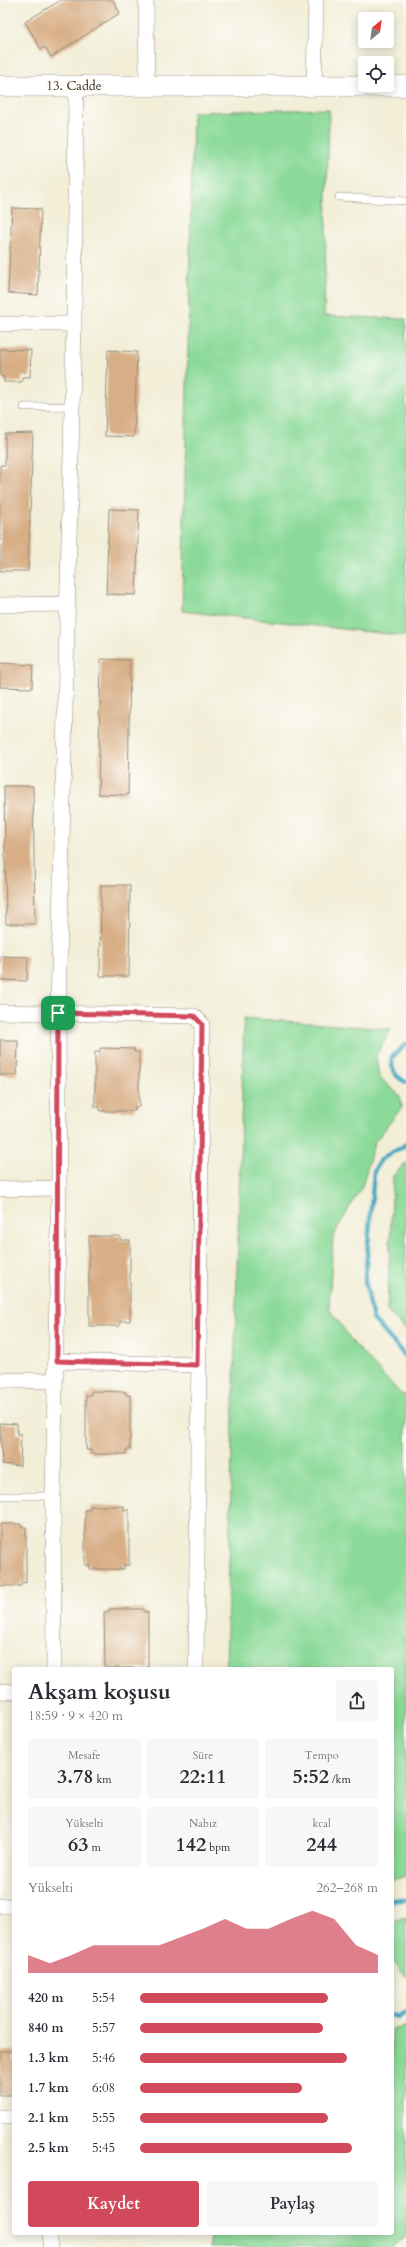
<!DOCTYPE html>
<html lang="tr">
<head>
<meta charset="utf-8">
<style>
	:root { --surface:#fff; --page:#f7f7f7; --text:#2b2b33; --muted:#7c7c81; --accent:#d1495b }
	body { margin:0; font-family:Cardo,serif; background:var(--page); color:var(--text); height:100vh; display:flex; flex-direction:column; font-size:15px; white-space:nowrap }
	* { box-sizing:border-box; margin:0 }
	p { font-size:13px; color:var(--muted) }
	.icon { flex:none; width:22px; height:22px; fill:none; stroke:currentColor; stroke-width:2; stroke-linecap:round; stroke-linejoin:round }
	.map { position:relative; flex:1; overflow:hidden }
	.details { position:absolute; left:12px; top:1667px; width:382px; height:568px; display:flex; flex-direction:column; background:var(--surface); border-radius:4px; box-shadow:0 2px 10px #0003 }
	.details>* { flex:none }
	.needle { width:26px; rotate:29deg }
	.buttons { position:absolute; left:358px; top:12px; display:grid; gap:8px }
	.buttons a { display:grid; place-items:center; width:36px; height:36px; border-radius:4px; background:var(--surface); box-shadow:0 2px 10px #0003; font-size:20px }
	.pin { position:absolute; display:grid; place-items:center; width:34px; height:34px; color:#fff; margin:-17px; border-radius:8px; box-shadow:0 2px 6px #0006 }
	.round { display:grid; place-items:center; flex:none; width:42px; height:42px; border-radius:4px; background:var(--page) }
	.head { display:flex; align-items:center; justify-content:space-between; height:68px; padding:0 16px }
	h1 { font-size:22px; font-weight:800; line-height:30px }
	.stats { display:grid; grid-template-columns:repeat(3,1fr); gap:6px; height:68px; padding:4px 16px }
	.stats div { display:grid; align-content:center; border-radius:4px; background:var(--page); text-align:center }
	.stats b { font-size:20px; font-weight:800 }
	.stats small { font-size:11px; font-weight:400 }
	.stats p { font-size:11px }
	.chart { height:112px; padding:8px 16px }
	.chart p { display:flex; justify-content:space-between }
	.chart svg { width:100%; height:72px; margin-top:4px; fill:var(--accent); opacity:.7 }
	.primary-button { display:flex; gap:8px; margin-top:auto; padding:8px 16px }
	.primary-button a { flex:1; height:46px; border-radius:4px; background:var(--accent); color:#fff; font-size:16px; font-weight:800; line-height:46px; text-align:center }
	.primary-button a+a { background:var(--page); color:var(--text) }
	ul { padding:0 16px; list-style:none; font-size:13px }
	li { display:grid; grid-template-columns:64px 48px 1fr; align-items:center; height:30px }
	li i { height:10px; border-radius:5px; background:var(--accent) }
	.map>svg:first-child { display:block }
	.green { fill:#8bda99; stroke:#63825c }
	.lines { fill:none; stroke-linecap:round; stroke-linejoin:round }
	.stream { stroke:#42a8c2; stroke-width:4.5 }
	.building { fill:#d8ae86 }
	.lane-casing { stroke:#968c7b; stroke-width:8 }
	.street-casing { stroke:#968c7b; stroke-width:16 }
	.secondary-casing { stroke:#968c7b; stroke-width:22 }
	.lane { stroke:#fff; stroke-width:7 }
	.street { stroke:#fff; stroke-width:15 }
	.secondary { stroke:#fff; stroke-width:21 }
	.route-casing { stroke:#fff; stroke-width:8 }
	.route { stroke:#d1495b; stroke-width:5 }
	.labels { text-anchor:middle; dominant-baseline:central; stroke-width:3.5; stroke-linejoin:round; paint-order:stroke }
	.street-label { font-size:13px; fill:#3b2a1e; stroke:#fdfcf7 }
</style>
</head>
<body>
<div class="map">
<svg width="406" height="2247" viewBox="0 0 406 2247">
	<rect width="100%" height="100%" fill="#fdfcf7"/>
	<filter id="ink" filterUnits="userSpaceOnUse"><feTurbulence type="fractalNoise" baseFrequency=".025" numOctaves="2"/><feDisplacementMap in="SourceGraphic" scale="8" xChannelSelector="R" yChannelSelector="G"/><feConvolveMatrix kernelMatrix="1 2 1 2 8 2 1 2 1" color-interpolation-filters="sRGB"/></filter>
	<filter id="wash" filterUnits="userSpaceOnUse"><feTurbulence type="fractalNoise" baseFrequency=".012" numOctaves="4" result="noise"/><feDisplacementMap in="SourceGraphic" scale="16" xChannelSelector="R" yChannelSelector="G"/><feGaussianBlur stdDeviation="0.9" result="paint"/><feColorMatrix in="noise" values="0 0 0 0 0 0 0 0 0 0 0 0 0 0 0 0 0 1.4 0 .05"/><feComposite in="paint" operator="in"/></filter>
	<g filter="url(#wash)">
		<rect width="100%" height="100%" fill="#f2eed8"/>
		<path class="green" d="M 329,109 L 324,316 L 406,319 L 406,636 L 182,611 L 193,112 Z
			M 244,1018 L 391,1029 L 376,1056 L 379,1077 L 400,1096 L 402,1107 L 374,1143 L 362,1186 L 333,1236 L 329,1308 L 354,1344 L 401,1394 L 406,1395 L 406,1876 L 392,1880 L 392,1669 L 226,1669 Z
			M 406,1162 L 406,1330 L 387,1311 L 393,1176 Z
			M 406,1917 L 406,1977 L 392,1960 L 392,1925 L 396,1920 Z
			M 406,2027 L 406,2238 L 392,2247 L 210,2247 L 210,2233 L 392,2233 L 392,2028 Z"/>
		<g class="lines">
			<path class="stream" d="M 406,1044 L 392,1057 C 391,1070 394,1076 406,1082
				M 406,1144 C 392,1156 382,1151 374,1172 L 365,1280 L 373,1319 L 406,1357
				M 392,1900 L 406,1900
				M 392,2016 L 398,2018 L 406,2012"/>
		</g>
		<g id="blocks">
			<path class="building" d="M 61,0 L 113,0 L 120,13 L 51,57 L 45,47 L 41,49 L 25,22 Z
				M 12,208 L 41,209 L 38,295 L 8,293 Z
				M 0,349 L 31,350 L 30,377 L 22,377 L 22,382 L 4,382 L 4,377 L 0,376 Z
				M 108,350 L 137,352 L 134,437 L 105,436 Z
				M 33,433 L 28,571 L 0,571 L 0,465 L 5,465 L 5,434 Z
				M 109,509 L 139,510 L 136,595 L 106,594 Z
				M 101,659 L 130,660 L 128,795 L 98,794 Z
				M 0,663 L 33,665 L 32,688 L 0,687 Z
				M 4,786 L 33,786 L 35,924 L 6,924 Z
				M 101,885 L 130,885 L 129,976 L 100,976 Z
				M 0,956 L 28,957 L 27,981 L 0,980 Z
				M 0,1040 L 18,1040 L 17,1075 L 0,1075 Z
				M 100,1048 L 134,1049 L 134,1052 L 139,1052 L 139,1107 L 134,1107 L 135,1111 L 100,1111 L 100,1107 L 95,1107 L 95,1052 L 100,1052 Z
				M 89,1236 L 120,1236 L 120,1240 L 130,1240 L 130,1321 L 120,1321 L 120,1326 L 89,1326 Z
				M 91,1391 L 126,1392 L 126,1395 L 130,1395 L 130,1450 L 126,1450 L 126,1454 L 91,1454 L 91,1450 L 86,1450 L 86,1395 L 91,1395 Z
				M 0,1423 L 17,1424 L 17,1434 L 21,1434 L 20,1466 L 2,1464 Z
				M 90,1506 L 124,1506 L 124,1510 L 129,1510 L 129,1565 L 124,1565 L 124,1569 L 90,1569 L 90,1565 L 85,1565 L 85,1510 L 90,1510 Z
				M 0,1524 L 21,1524 L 21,1527 L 26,1527 L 26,1583 L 21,1582 L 21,1586 L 0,1586 Z
				M 109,1609 L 144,1609 L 144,1612 L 148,1612 L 148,1668 L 105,1668 L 104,1612 L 109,1612 Z
				M 0,2051 L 14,2051 L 14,2095 L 0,2095 Z"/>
		</g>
	</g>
	<g filter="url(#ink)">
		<use href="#blocks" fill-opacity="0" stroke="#968c7b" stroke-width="1"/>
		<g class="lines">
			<defs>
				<path id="lane" d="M 339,197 L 406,201
					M 24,407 L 72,406
					M 0,1496 L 53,1496"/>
				<path id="street" d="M 146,0 L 147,85
					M 314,85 L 316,0
					M 0,324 L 74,324
					M 0,605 L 67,604
					M 0,1012 L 194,1016 L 202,1024 L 196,1669
					M 0,1189 L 59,1188
					M 57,1361 L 197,1365
					M 0,1380 L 55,1381
					M 54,1669 L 53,1496 L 59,1188 L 58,1013 L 74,324 L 76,86
					M 0,1691 L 14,1692
					M 0,1906 L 14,1906
					M 0,2117 L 14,2117
					M 50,2233 L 50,2247"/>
				<path id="secondary" d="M 0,86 L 406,86"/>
			</defs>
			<use href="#lane" class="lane-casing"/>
			<use href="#street" class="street-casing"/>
			<use href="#secondary" class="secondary-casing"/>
			<use href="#lane" class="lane"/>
			<use href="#street" class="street"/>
			<use href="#secondary" class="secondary"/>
		</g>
	</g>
	<g class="lines" filter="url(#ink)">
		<defs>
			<path id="route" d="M 58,1013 L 194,1016 L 202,1024 L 197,1365 L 57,1361 Z"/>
		</defs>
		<use href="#route" class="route-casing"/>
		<use href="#route" class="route"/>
	</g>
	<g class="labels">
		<g class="street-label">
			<text x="74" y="86">13. Cadde</text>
		</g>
	</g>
</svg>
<div class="buttons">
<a><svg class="needle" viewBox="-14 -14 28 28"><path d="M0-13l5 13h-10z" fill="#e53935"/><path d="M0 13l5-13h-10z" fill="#7c7c81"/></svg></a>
<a><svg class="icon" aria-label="locate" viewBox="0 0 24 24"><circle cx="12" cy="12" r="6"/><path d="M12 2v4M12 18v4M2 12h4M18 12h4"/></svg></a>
</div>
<div class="pin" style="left:58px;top:1013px;background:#1e9e55"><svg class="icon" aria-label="arrive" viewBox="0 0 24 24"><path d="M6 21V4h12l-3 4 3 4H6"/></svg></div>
<section class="details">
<div class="head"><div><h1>Akşam koşusu</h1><p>18:59 · 9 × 420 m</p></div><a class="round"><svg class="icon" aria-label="share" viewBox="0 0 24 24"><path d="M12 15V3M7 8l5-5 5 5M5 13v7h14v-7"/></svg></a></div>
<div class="stats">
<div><p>Mesafe</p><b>3.78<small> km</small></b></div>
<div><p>Süre</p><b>22:11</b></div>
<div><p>Tempo</p><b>5:52<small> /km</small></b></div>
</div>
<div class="stats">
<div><p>Yükselti</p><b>63<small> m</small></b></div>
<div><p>Nabız</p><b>142<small> bpm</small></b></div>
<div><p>kcal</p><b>244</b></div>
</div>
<div class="chart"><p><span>Yükselti</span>262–268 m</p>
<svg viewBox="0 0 160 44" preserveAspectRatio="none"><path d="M0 44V33L10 38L20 33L30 27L40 27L50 27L60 27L70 22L80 17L90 11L100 17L110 17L120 11L130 6L140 11L150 27L160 33V44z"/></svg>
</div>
<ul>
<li><b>420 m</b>5:54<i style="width:79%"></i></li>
<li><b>840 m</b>5:57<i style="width:77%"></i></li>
<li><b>1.3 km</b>5:46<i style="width:87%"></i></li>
<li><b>1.7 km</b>6:08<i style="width:68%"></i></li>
<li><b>2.1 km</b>5:55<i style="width:79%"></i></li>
<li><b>2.5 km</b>5:45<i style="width:89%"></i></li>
</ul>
<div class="primary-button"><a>Kaydet</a><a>Paylaş</a></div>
</section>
</div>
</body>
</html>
